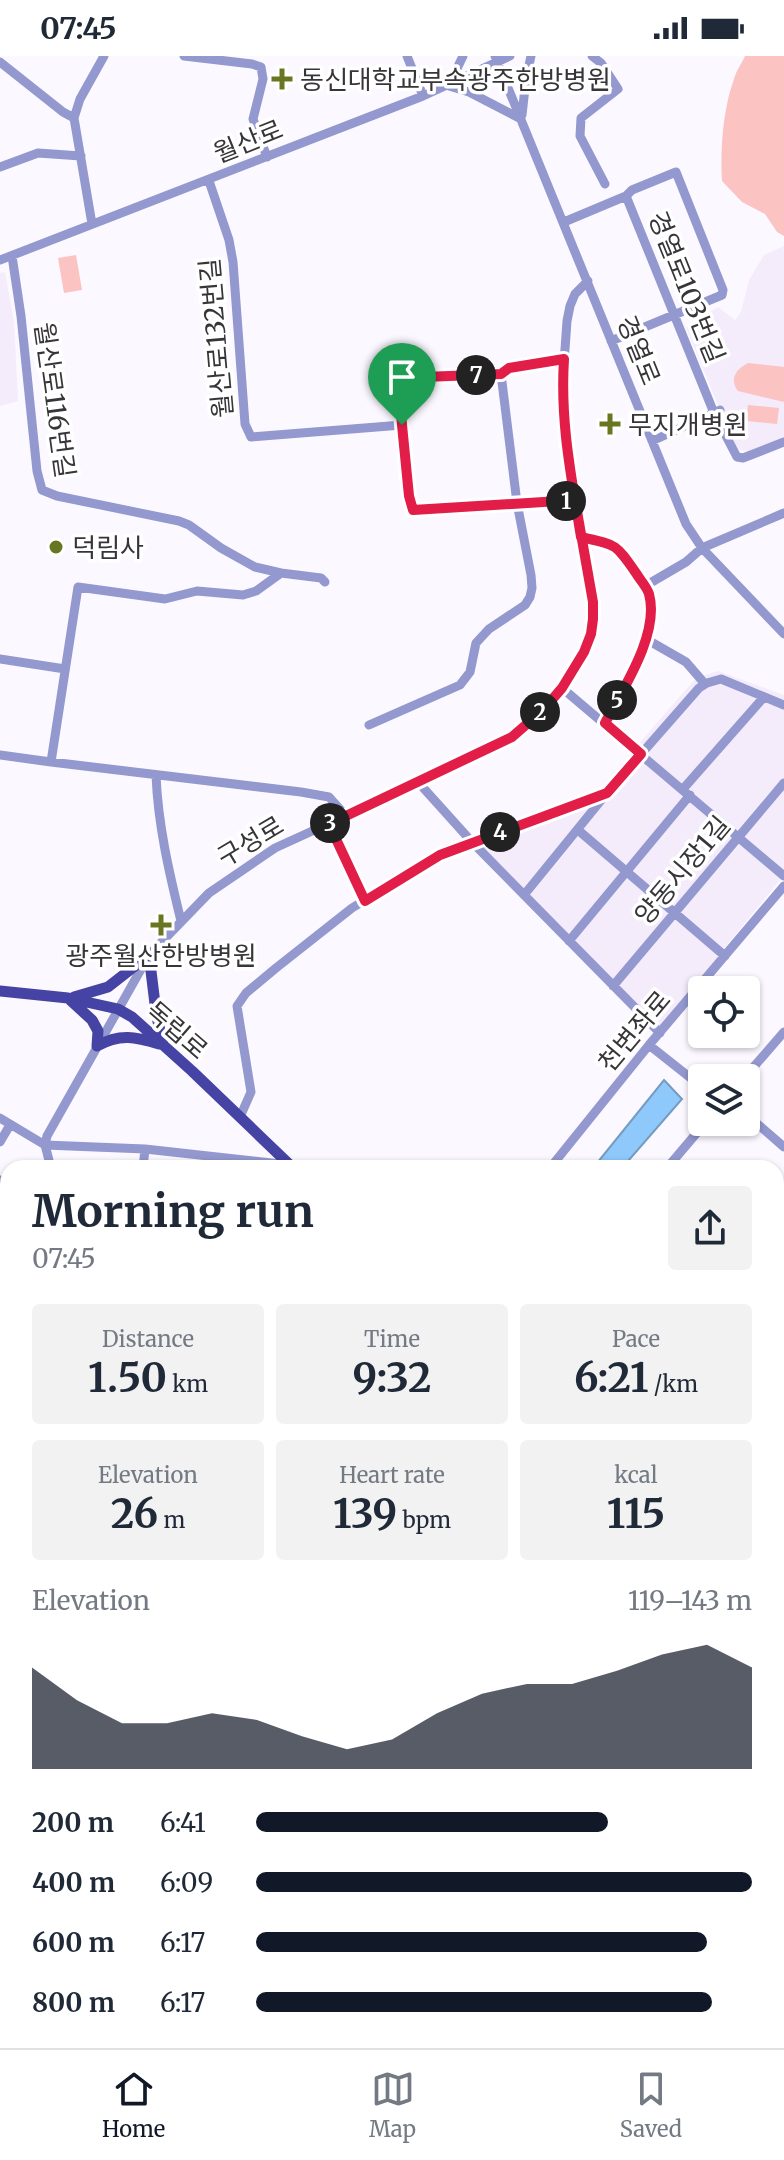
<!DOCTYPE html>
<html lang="en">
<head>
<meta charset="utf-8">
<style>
	:root { --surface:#fff; --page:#f2f2f3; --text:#1f2937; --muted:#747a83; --line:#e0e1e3; --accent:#111827 }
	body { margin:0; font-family:Merriweather,"Noto Sans KR",serif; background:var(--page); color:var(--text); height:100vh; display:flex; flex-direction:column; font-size:30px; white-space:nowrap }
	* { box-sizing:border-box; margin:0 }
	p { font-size:26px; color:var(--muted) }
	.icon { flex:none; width:44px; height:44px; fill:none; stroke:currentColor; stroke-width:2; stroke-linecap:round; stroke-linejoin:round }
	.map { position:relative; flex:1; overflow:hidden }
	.sheet { position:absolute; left:0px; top:1104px; width:784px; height:888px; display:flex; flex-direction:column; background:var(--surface); border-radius:24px 24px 0 0; box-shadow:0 2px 6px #0004 }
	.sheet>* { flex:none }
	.controls { position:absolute; left:688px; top:920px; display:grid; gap:16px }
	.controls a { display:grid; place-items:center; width:72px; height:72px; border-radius:8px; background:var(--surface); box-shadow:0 2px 6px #0004; font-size:40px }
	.pin { position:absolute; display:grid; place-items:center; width:68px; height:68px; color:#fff; margin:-82px -34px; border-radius:50% 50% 50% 0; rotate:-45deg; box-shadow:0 0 8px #0007 }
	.pin .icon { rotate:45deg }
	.km { position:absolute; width:40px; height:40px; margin:-20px; border-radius:50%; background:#222; color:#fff; font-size:22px; line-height:40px; text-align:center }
	.round { display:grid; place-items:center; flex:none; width:84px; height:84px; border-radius:8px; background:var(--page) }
	.headline { display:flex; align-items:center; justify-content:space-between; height:136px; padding:0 32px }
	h1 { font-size:44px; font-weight:700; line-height:60px }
	.metrics { display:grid; grid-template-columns:repeat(3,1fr); gap:12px; height:136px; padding:8px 32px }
	.metrics div { display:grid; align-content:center; border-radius:8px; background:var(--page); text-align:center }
	.metrics b { font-size:40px; font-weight:700 }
	.metrics small { font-size:22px; font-weight:400 }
	.metrics p { font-size:22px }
	.chart { height:224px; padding:16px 32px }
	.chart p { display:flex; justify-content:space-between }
	.chart svg { width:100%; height:144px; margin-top:8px; fill:var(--accent); opacity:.7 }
	ul { padding:0 32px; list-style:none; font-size:26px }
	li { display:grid; grid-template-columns:128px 96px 1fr; align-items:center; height:60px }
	li i { height:20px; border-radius:10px; background:var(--accent) }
	.status { display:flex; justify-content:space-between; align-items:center; height:56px; padding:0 40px; background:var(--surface); direction:ltr }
	.status svg { height:22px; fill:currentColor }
	.tab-bar { display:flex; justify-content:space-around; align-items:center; height:112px; border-top:2px solid var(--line); background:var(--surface); font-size:22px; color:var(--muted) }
	.tab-bar a { display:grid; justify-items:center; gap:4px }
	.tab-bar .active { color:var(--accent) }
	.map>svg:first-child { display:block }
	.built { fill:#f4ebfb }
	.green { fill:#fbc3c2 }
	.water { fill:#8fc8fb; stroke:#759cc0; stroke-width:2 }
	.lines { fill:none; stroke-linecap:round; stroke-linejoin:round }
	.minor { stroke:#9398cf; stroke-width:9 }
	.major { stroke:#4543a3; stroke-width:11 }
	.route-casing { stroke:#fff; stroke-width:16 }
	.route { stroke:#e11d48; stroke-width:10 }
	.poi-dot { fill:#697621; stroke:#fff; stroke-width:3 }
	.labels { text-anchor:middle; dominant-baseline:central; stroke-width:7; stroke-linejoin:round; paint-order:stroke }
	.poi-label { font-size:26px; fill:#373538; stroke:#fff; text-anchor:start }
	.street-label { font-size:26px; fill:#373538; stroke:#fff }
</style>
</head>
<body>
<div class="status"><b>07:45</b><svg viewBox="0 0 49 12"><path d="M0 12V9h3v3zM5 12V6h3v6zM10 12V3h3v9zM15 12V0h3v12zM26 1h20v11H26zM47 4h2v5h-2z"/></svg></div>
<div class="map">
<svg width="784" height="1992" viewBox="0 0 784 1992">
	<rect width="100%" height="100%" fill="#fcf8ff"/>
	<path class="built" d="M 784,190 L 784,383 L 748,395 L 740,394 L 734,388 L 686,271 L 718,251 L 735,264 L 741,256 L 749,224 L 764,199 Z
		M 5,216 L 14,266 L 18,345 L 0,350 L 0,217 Z
		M 718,615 L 784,639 L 784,819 L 660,971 L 473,783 L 597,736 L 696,622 Z
		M 776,1148 L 784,1155 L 784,1353 L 776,1364 Z
		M 0,1908 L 8,1917 L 8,1975 L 1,1982 Z
		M 8,1980 L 8,1984 L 90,1984 L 101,1992 L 0,1992 L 0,1984 L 3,1986 Z"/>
	<path class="green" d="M 745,0 L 784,0 L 784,180 L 777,176 L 765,158 L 742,146 L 722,125 C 720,94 723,53 734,23 C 736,15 742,7 745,0 Z
		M 76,199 L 82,234 L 64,237 L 58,202 Z
		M 748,307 L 784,311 L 784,346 L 738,335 C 729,323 736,313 748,307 Z
		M 748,349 L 779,352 L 777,368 L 746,365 Z"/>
	<path class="water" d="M 664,1024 L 682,1043 L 622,1112 L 593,1112 Z"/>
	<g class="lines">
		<path class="minor" d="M 184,0 L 252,8 L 261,11 L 263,23 L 253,63 L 267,101
			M 407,0 L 423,40
			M 495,0 L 686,468 L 702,492 L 784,578
			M 592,0 L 601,7 L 618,33 L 581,62 L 580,80 L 605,128
			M 0,6 L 63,56 L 74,62
			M 449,29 L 463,0
			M 449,30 L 469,36 L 521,63
			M 522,59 L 526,23 L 531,0
			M 0,111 L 38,97 L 81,100
			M 209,125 L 229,184 L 233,206 L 245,368 L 251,381 L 402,369
			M 564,166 L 626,140 L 714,357 L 737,401 L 743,402 L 784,386
			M 92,168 L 74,62 L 80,43 L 104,0
			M 12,200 L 21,260 L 37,415 L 42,434 L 57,440 L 179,465 L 189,469 L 221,492 L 255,511 L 281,517 L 321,522 L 325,526
			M 0,204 L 423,40 L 510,0
			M 611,285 L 722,239 L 723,234 L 676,116 L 632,134 L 626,140
			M 564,303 L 509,312 L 501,318 L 398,322 L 409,440 L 413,454 L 575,444
			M 652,385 L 720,354
			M 581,481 L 615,490 L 648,536 L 650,540 L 648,576 L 644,590 L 605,667
			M 281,517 L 256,535 L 243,539 L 197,535 L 165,543 L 78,531 L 51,706 L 301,736 L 329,741 L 346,760
			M 645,530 L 686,506 L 702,492 L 784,457
			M 646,583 L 686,606 L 705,628
			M 0,603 L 65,613
			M 562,632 L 784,820
			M 369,669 L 460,629 L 470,616 L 476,587 L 489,573 L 525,549 L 530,541 L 532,532 L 531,519 L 517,447 L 501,318
			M 0,699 L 51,706
			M 156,719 C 158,769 169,816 181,865
			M 418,726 L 472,786 L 660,977
			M 683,733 L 764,641
			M 329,768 L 365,845
			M 578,774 L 725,900
			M 524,839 L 607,737 L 699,632 L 707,627 L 721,623 L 784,649
			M 569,885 L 690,739
			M 613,930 L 784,727
			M 649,989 L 702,1031
			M 744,1022 L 784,976
			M 746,1058 L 784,1091
			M 240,1061 L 251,1036 L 237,950 L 246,937 L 276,912 L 352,852 L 431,804 L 472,786 L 607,737
			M 0,1062 L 45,1089 L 145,1093 L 289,1109
			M 0,1086 L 10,1069
			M 51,1112 L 45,1089 L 47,1080 L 149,899 L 209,837 L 275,792 L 389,740 L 512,681 L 543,654 L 570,620 L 584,596 L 591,578 L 593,546 L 565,390 L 562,335 L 567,265 L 570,250 L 575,238 L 588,225
			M 143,1112 L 145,1093
			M 550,1112 L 649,989 L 784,830
			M 667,1112 L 706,1066
			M 0,1124 L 8,1144
			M 0,1194 L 8,1155
			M 0,1245 L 6,1283
			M 779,1370 L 784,1374
			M 0,1569 L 8,1556
			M 776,1571 L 784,1561
			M 0,1589 L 8,1600
			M 0,1640 L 8,1634
			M 0,1736 L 8,1731
			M 776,1830 L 784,1837
			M 0,1857 L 8,1852
			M 776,1885 L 784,1876
			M 204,1984 L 208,1992
			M 380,1984 L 389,1992
			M 654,1984 L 662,1992
			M 30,1992 L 37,1984
			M 291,1992 L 298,1984
			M 455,1992 L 461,1984
			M 690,1992 L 697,1984"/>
		<path class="major" d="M 149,899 L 156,956 L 163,989
			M 0,935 L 68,942 L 118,953 L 132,961 L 192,1015 L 293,1112
			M 74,941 L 108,931 L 149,899
			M 68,942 L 92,964 L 98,975 L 97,990
			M 97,990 C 120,977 136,981 159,988
			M 776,1584 L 784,1591
			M 0,1887 L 8,1895
			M 113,1984 L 126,1992"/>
	</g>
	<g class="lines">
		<defs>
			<path id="route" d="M 402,369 L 409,440 L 413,454 L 575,444 L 593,546 L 593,563 L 591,578 L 584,596 L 562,632 L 543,654 L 512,681 L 329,768 L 365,845 L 440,799 L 607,737 L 641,698 L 605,667 C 623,633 660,578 649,538 C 647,531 640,524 636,517 C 615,487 617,489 581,481 C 571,419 560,365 564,303 L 509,312 L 501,318 L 398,322 L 402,369"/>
		</defs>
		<use href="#route" class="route-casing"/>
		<use href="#route" class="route"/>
	</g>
	<g class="poi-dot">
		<path d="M278 11h8v8h8v8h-8v8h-8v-8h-8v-8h8z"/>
		<path d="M606 356h8v8h8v8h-8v8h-8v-8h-8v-8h8z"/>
		<circle cx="56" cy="491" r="8"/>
		<path d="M157 857h8v8h8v8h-8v8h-8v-8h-8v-8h8z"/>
	</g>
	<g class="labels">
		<g class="poi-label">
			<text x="300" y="23">동신대학교부속광주한방병원</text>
			<text x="628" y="368">무지개병원</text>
			<text x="72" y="491">덕림사</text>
			<text x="161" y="899" text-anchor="middle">광주월산한방병원</text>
		</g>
		<g class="street-label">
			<text transform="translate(248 85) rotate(-22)">월산로</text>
			<text transform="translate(687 231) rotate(68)">경열로103번길</text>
			<text transform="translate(216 282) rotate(-95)">월산로132번길</text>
			<text transform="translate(639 294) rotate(68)">경열로</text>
			<text transform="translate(55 344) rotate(82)">월산로116번길</text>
			<text transform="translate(250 785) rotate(-31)">구성로</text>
			<text transform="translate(682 814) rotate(-50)">양동시장1길</text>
			<text transform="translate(177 974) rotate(41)">독립로</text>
			<text transform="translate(634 975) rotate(-50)">천변좌로</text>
		</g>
	</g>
</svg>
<div class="controls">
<a><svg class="icon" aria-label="locate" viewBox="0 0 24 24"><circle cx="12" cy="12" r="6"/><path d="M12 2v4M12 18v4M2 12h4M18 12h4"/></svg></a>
<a><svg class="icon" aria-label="layers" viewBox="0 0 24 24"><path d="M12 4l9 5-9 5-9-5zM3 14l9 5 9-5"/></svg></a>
</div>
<div class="pin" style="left:402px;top:369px;background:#1e9e55"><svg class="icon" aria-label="arrive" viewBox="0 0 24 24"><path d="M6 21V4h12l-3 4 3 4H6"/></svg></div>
<b class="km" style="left:566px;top:445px">1</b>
<b class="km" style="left:540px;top:656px">2</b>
<b class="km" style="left:330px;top:767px">3</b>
<b class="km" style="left:500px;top:776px">4</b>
<b class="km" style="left:617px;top:644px">5</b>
<b class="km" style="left:476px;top:319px">7</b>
<section class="sheet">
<div class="headline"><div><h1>Morning run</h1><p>07:45</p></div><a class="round"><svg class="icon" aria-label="share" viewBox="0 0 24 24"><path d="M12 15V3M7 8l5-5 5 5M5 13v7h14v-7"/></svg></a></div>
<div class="metrics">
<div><p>Distance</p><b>1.50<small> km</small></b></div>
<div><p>Time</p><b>9:32</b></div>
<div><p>Pace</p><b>6:21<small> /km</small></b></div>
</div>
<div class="metrics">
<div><p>Elevation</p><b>26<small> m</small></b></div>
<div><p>Heart rate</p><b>139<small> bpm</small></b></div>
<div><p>kcal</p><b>115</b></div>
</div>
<div class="chart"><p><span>Elevation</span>119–143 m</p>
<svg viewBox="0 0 160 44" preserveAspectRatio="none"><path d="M0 44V13L10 23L20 30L30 30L40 27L50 29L60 34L70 38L80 35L90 27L100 21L110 18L120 18L130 14L140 9L150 6L160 13V44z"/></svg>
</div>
<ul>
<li><b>200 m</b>6:41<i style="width:71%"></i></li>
<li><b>400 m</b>6:09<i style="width:100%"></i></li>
<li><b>600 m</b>6:17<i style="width:91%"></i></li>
<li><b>800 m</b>6:17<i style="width:92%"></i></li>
</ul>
</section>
</div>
<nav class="tab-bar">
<a class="active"><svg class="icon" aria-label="home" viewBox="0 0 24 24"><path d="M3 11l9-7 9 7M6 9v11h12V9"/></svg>Home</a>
<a><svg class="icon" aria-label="map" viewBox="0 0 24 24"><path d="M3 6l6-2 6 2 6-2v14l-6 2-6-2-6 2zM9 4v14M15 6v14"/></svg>Map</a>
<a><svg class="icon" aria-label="saved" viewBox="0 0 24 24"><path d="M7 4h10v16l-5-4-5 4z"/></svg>Saved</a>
</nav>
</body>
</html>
